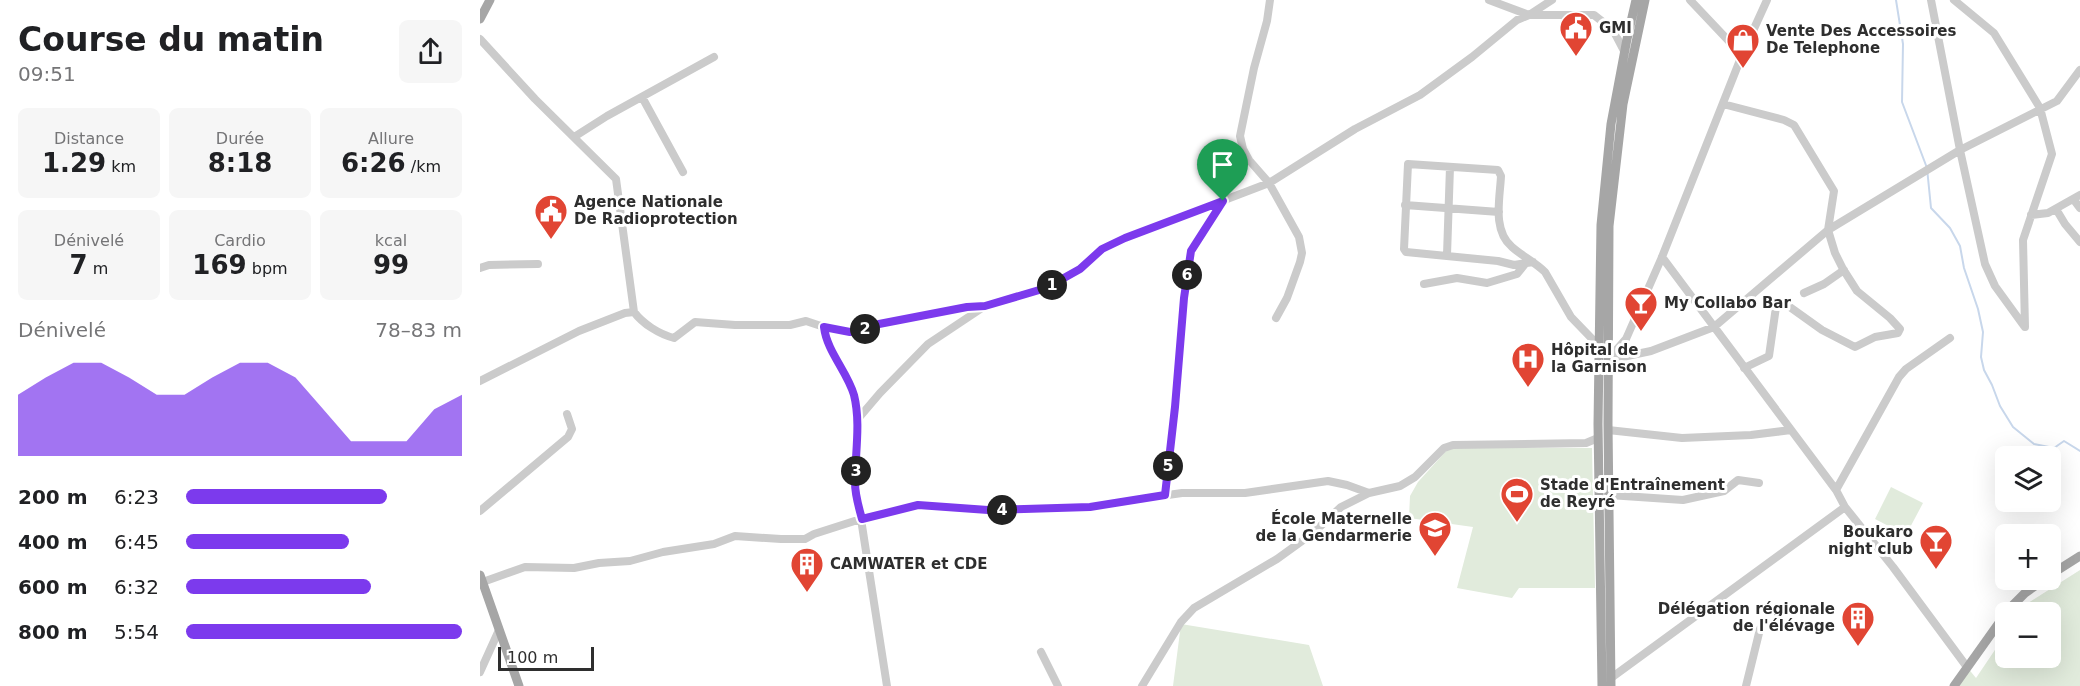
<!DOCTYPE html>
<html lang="fr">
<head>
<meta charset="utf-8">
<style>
	:root { --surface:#fff; --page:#f6f6f6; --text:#202124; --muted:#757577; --accent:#7c3aed }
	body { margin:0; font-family:"DejaVu Sans",sans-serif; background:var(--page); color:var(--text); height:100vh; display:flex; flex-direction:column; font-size:22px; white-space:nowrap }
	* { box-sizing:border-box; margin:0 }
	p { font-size:20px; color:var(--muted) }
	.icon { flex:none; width:33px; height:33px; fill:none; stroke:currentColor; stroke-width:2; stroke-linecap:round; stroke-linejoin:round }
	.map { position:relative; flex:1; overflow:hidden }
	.details { display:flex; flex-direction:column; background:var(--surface); width:480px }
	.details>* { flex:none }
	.fabs { position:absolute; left:1515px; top:446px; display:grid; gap:12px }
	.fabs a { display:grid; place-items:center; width:66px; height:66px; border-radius:9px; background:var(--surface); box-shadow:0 6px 24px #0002; font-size:30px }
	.scale { position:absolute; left:18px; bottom:15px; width:96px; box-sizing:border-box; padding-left:6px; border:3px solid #2e2e2e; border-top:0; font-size:16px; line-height:21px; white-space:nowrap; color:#2e2e2e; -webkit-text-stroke:4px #fff; paint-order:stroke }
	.pin { position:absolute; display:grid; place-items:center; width:51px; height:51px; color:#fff; margin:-62px -26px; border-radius:50% 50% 50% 0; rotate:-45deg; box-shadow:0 0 6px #0007 }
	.pin .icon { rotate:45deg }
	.km { position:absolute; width:30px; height:30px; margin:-15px; border-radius:50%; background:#222; color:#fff; font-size:16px; line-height:30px; text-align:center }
	.round { display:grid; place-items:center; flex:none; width:63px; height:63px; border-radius:9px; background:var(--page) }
	.headline { display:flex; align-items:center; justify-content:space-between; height:102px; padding:0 18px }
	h1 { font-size:33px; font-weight:700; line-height:45px }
	.figures { display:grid; grid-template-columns:repeat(3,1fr); gap:9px; height:102px; padding:6px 18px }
	.figures div { display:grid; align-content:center; border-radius:9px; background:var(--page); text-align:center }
	.figures b { font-size:26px; font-weight:700 }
	.figures small { font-size:16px; font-weight:400 }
	.figures p { font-size:16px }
	.chart { height:168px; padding:12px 18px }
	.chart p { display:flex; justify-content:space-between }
	.chart svg { width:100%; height:108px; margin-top:6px; fill:var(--accent); opacity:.7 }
	ul { padding:0 18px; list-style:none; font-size:20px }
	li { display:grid; grid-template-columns:96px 72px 1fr; align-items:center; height:45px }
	li i { height:15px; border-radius:8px; background:var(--accent) }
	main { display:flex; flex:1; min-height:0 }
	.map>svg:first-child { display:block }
	.green { fill:#e1ebdc }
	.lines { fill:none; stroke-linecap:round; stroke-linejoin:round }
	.stream { stroke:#c8d7eb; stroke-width:2 }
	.minor { stroke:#cbcbcb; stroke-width:8 }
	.major { stroke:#a6a6a6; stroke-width:9 }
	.route-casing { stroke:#fff; stroke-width:12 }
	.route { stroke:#7c3aed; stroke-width:8 }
	.labels { text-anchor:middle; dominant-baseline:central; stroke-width:6; stroke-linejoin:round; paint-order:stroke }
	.poi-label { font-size:15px; font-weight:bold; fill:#2e2e2e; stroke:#fff; text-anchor:start }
</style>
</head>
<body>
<main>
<section class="details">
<div class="headline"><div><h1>Course du matin</h1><p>09:51</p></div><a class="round"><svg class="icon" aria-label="share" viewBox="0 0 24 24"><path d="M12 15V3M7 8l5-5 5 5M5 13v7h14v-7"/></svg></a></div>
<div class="figures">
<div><p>Distance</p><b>1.29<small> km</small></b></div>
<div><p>Durée</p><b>8:18</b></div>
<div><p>Allure</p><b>6:26<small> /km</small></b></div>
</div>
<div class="figures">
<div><p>Dénivelé</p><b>7<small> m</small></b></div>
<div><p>Cardio</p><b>169<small> bpm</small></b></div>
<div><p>kcal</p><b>99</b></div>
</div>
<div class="chart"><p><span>Dénivelé</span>78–83 m</p>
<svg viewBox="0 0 160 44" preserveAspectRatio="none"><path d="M0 44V19L10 12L20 6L30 6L40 12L50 19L60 19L70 12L80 6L90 6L100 12L110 25L120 38L130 38L140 38L150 25L160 19V44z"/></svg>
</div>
<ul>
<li><b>200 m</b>6:23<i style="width:73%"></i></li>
<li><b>400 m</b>6:45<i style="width:59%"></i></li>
<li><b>600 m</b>6:32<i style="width:67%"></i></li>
<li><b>800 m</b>5:54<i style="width:100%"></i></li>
</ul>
</section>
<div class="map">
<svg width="1600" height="686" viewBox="0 0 1600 686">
	<rect width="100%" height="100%" fill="#fff"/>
	<path class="green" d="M 982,447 L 1112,448 L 1115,588 L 1039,588 L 1032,598 L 977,588 L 993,527 L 929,518 L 930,496 L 938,482 L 968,449 Z
		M 1411,487 L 1443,503 L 1426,535 L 1395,519 Z
		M 1600,570 L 1600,686 L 1475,686 L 1487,667 L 1496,678 L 1525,635 L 1526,657 L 1570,657 L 1570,612 L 1542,612 L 1548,603 Z
		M 701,624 L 829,645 L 843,686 L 693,686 Z"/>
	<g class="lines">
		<path class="stream" d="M 1416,0 L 1423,44 L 1422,102 L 1447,168 L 1451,208 L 1470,228 L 1480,246 L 1484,268 L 1498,309 L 1503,332 L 1501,357 L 1504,370 L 1512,385 L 1520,406 L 1533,427 L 1554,444 L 1574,448 L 1584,441 L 1600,451"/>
		<path class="minor" d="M 790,0 L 787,21 L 774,68 L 760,136 L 763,149 L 769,160 L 789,183 L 819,237 L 822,253 L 820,262 L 807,298 L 796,318
			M 1009,0 L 1049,15 L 1114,15 L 1133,30 L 1144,51
			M 1210,0 L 1262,55
			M 1451,0 L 1480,150 L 1505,264 L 1515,286 L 1544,326
			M 1474,0 L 1514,33 L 1560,108 L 1572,154 L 1543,240 L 1545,327
			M 0,39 L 55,99 L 136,179 L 154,312
			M 162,97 L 203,172
			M 1243,104 L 1304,120 L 1314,125 L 1354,191 L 1348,230 L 1355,253 L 1363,269 L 1377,291 L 1410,318 L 1420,329 L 1418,333 L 1395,337 L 1375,347 L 1342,330 L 1307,305 L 1299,303 L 1296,307 L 1289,356 L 1264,368
			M 94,137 L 127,116 L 234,57
			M 1594,200 L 1600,208
			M 925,205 L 1019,212
			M 1576,209 L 1585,224 L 1600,242
			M 1551,215 L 1568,213 L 1600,195
			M 967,255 L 970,167
			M 1182,257 L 1356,490 L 1365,507 L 1413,567 L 1487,667
			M 1053,262 L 1034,265 L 1018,261 L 926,252 L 924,249 L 928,164 L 1018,170 L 1021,176 C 1020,198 1012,230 1032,247 C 1042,256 1055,262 1065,272 L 1091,317 L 1118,345
			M 0,268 L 9,265 L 58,264
			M 944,284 L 977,278 L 1007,283 L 1037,274 L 1045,264
			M 1324,293 L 1344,284 L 1364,270
			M 344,327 L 346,340 L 357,359 L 374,396 L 378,440 L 376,487 L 407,686
			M 1128,356 L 1132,355 L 1146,339 L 1182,257 L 1262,55 L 1287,0
			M 1128,360 L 1171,351 L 1234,327 L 1348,230 L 1480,150 L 1577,101 L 1600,70
			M 0,381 L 99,331 L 145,313 L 154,312 C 163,324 179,334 194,338 L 215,322 L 255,325 L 310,325 L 326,321 L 344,327 L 370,332 L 487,307 L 505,306 L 576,283 L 600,269 L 622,249 L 645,238 L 789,183 L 875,129 L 940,95 L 992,57 L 1037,20 L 1049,15 L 1072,0
			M 377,420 L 400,393 L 448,344 L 505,306
			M 1128,430 L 1202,438 L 1271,435 L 1311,430
			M 1356,490 L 1419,377 L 1426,369 L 1470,338
			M 685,495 L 695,407 L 704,298 L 711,251 L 743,202
			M 1129,495 L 1203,500 L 1244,491 L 1258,480 L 1279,483
			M 0,511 L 88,437 L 92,429 L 87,414
			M 0,583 L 45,567 L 94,568 L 119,563 L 150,561 L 183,552 L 234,544 L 255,536 L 301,539 L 325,539 L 334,534 L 387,517 L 438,505 L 508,511 L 610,506 L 702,493 L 765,493 L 848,481 L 867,485 L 889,493
			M 561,652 L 578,686
			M 0,672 L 19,630
			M 1131,678 L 1365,507
			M 662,686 L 701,622 L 714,608 L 797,559 L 833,533 L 861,507 L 889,493 L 920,486 L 935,477 L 964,448 L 973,445 L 1106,443 L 1118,438
			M 1266,686 L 1280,629"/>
		<path class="major" d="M 0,19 L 10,0
			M 0,575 L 39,686
			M 1570,575 L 1600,556
			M 1526,612 L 1545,593 L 1565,579
			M 1122,686 L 1118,424 L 1121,225 L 1131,124 L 1147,39 L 1156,0
			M 1131,686 L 1128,424 L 1129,226 L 1143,104 L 1165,0
			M 1474,686 L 1526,613"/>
	</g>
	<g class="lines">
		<defs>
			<path id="route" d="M 743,201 L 711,251 L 704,298 L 695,407 L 685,495 L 610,507 L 508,510 L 438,505 L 382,519 C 379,508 375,495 375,483 C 375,454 381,423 374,395 C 367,371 347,352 344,327 L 370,332 L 378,331 L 399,324 L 487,307 L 505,306 L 566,288 L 600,269 L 622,249 L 645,238 Z"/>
		</defs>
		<use href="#route" class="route-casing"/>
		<use href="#route" class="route"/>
	</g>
	<defs>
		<symbol id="civic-pin" viewBox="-11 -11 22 30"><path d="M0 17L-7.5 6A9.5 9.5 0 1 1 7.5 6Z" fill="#e14533" stroke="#fff"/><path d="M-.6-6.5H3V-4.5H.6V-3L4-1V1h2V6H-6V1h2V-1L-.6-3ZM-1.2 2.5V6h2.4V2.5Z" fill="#fff"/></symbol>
		<symbol id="shop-pin" viewBox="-11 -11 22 30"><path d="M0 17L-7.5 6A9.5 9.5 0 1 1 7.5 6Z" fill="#e14533" stroke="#fff"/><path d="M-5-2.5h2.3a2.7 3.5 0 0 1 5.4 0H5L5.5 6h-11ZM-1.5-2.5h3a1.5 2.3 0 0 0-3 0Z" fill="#fff"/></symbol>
		<symbol id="bar-pin" viewBox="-11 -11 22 30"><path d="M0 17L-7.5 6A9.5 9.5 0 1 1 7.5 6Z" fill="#e14533" stroke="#fff"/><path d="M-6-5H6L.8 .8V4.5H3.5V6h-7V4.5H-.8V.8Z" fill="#fff"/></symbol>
		<symbol id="hospital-pin" viewBox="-11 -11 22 30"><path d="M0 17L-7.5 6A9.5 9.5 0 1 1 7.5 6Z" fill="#e14533" stroke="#fff"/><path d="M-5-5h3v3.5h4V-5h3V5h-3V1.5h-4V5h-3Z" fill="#fff"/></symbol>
		<symbol id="stadium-pin" viewBox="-11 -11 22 30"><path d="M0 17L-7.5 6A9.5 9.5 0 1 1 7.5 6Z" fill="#e14533" stroke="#fff"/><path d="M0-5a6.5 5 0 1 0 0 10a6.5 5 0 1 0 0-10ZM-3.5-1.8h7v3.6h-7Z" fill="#fff"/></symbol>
		<symbol id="school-pin" viewBox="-11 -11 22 30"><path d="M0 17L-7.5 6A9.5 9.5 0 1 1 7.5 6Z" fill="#e14533" stroke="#fff"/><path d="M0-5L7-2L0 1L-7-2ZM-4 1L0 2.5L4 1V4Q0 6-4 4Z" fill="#fff"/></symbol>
		<symbol id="building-pin" viewBox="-11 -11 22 30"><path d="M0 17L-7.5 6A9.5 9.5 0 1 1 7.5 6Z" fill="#e14533" stroke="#fff"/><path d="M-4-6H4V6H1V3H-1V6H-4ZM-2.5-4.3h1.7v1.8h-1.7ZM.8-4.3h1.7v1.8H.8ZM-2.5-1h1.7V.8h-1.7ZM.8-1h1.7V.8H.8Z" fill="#fff"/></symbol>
	</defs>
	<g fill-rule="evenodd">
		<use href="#civic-pin" x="1077" y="9" width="38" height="52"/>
		<use href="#shop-pin" x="1244" y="21" width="38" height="52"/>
		<use href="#civic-pin" x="52" y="192" width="38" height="52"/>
		<use href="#bar-pin" x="1142" y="284" width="38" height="52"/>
		<use href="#hospital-pin" x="1029" y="340" width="38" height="52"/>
		<use href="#stadium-pin" x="1018" y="475" width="38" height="52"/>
		<use href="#school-pin" x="936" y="509" width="38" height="52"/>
		<use href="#bar-pin" x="1437" y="522" width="38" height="52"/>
		<use href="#building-pin" x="308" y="545" width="38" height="52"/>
		<use href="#building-pin" x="1359" y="599" width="38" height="52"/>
	</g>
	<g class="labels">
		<g class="poi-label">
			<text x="1119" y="28">GMI</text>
			<text x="1286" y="31">Vente Des Accessoires<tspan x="1286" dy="17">De Telephone</tspan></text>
			<text x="94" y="202">Agence Nationale<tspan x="94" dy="17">De Radioprotection</tspan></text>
			<text x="1184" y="303">My Collabo Bar</text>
			<text x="1071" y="350">Hôpital de<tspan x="1071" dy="17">la Garnison</tspan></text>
			<text x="1060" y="485">Stade d'Entraînement<tspan x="1060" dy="17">de Reyré</tspan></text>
			<text x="932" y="519" text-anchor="end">École Maternelle<tspan x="932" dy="17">de la Gendarmerie</tspan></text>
			<text x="1433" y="532" text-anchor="end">Boukaro<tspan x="1433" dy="17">night club</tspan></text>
			<text x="350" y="564">CAMWATER et CDE</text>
			<text x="1355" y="609" text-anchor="end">Délégation régionale<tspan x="1355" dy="17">de l'élévage</tspan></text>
		</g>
	</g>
</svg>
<div class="fabs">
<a><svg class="icon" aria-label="layers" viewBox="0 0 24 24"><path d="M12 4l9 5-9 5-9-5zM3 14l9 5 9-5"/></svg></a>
<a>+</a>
<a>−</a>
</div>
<div class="scale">100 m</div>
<div class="pin" style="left:743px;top:201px;background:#1e9e55"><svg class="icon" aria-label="arrive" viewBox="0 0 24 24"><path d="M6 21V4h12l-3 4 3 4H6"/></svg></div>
<b class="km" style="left:572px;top:285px">1</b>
<b class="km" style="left:385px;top:329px">2</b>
<b class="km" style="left:376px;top:471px">3</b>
<b class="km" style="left:522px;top:510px">4</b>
<b class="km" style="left:688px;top:466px">5</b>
<b class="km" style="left:707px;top:275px">6</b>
</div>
</main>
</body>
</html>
